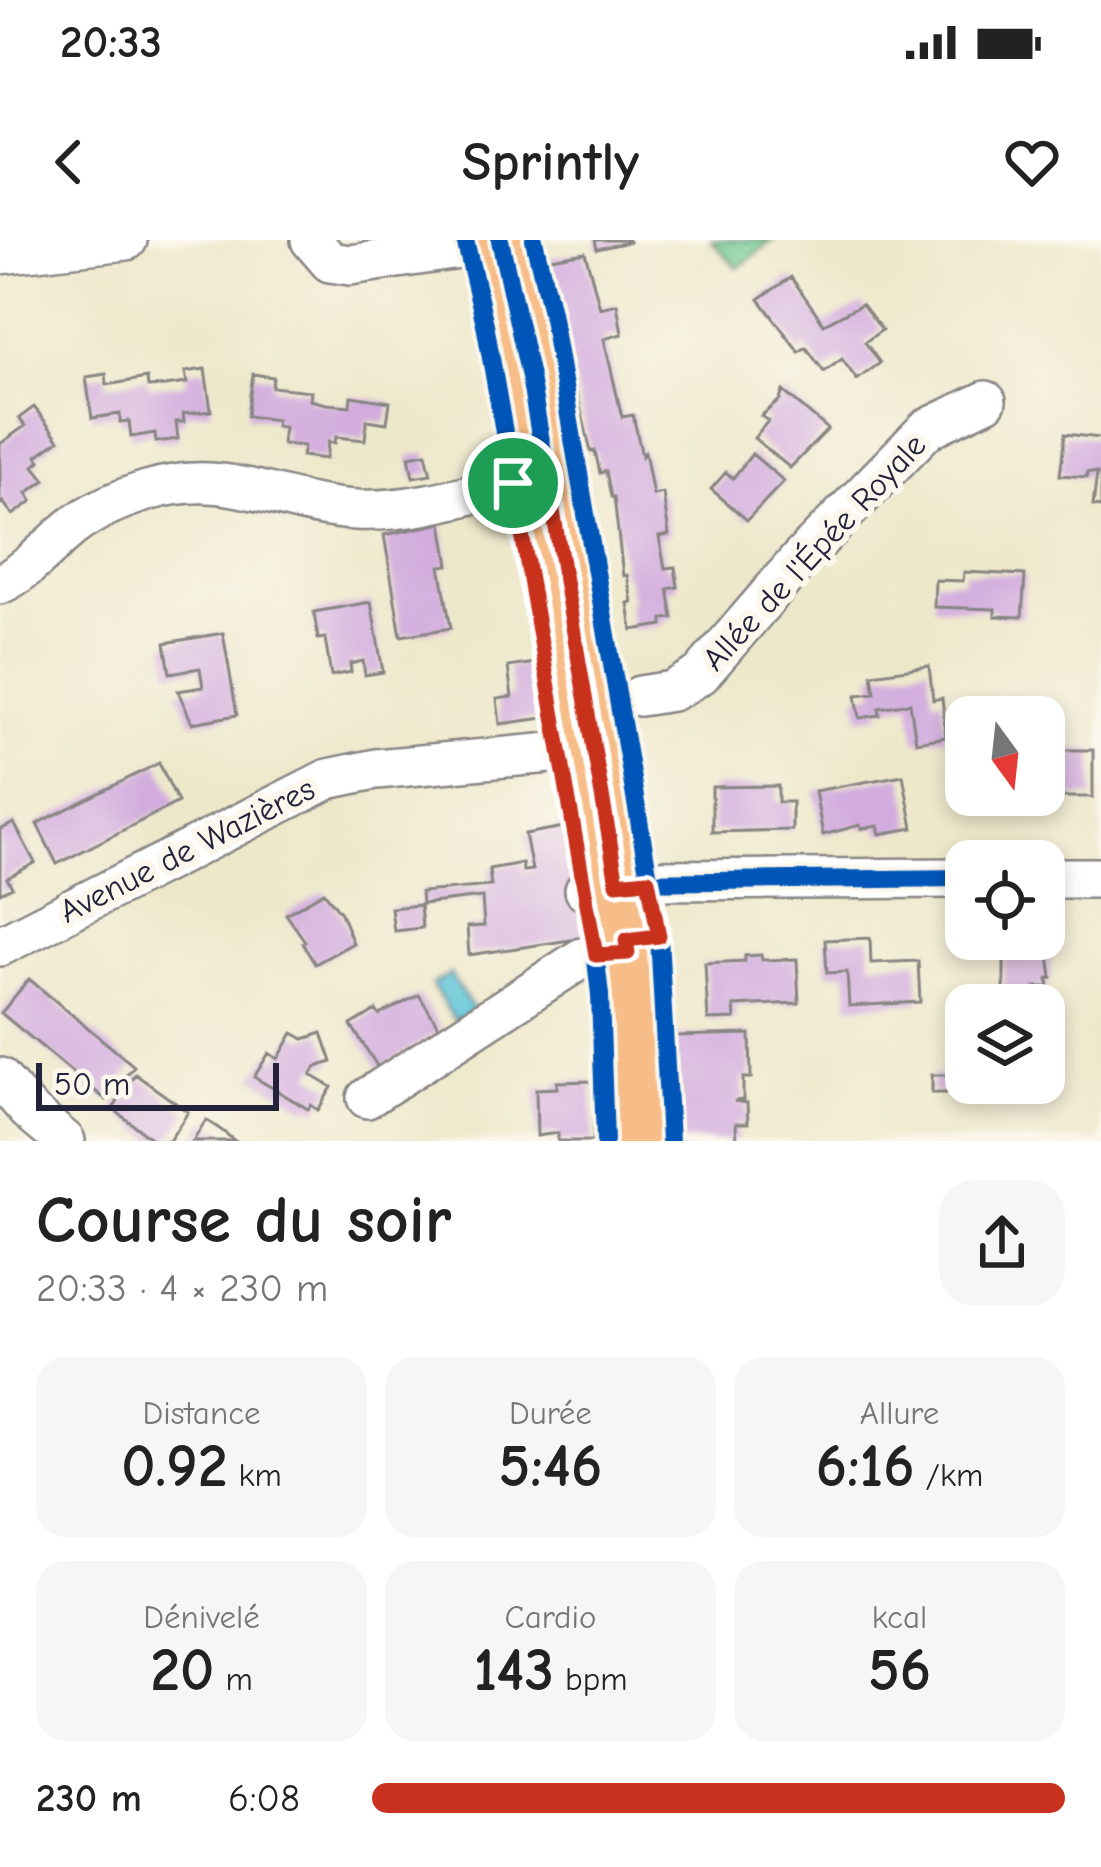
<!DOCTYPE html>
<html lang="fr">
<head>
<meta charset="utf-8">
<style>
	:root { --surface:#fff; --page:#f6f6f6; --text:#222; --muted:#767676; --accent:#c8321e }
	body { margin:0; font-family:"Comic Neue",sans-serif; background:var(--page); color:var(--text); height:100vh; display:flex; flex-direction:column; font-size:45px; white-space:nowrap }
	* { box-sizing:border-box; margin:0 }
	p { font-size:39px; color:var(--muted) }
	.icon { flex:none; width:66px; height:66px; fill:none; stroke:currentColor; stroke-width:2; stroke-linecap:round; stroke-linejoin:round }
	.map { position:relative; height:901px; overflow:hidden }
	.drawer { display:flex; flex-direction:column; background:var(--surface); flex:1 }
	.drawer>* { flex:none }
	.needle { width:78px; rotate:165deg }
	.buttons { position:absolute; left:945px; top:456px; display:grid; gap:24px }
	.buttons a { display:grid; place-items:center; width:120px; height:120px; border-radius:24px; background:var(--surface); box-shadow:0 6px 18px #0003; font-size:60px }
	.scale { position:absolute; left:36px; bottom:30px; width:243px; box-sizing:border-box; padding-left:12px; border:6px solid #22223b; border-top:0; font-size:33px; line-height:42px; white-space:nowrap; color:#22223b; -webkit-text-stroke:9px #fbf7ec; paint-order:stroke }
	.pin { position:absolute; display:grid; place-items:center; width:102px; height:102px; color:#fff; margin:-51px; border:6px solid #fff; border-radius:50%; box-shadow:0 3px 12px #0007 }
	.round { display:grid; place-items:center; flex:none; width:126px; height:126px; border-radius:36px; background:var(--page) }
	.summary { display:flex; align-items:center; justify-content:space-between; height:204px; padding:0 36px }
	h1 { font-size:66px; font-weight:700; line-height:90px }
	.figures { display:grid; grid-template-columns:repeat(3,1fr); gap:18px; height:204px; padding:12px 36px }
	.figures div { display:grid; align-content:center; border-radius:30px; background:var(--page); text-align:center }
	.figures b { font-size:60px; font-weight:700 }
	.figures small { font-size:33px; font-weight:400 }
	.figures p { font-size:33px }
	ul { padding:0 36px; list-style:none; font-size:39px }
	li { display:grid; grid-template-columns:192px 144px 1fr; align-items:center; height:90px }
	li i { height:30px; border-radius:15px; background:var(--accent) }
	.status { display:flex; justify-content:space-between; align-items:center; height:84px; padding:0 60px; background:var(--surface); direction:ltr }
	.status svg { height:33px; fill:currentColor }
	header { display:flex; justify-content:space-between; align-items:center; height:156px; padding:0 36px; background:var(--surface); font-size:54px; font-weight:700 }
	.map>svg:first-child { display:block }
	.green { fill:#71ca91; stroke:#4a7666; stroke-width:3 }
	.water { fill:#5cc5d8; stroke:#3f748a; stroke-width:3 }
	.building { fill:#d2acde }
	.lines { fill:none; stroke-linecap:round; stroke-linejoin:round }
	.minor-casing { stroke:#888583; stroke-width:44 }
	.major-casing { stroke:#888583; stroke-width:56 }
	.minor { stroke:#fff; stroke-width:39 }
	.major { stroke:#f7bd88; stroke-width:51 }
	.cycleway-casing { stroke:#fbf7ec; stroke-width:26 }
	.cycleway { stroke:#0057b8; stroke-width:18 }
	.route-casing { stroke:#fff; stroke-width:24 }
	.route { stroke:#c8321e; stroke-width:15 }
	.labels { text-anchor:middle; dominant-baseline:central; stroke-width:12; stroke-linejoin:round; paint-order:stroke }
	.street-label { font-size:33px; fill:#22223b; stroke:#fbf7ec }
</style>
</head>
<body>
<div class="status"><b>20:33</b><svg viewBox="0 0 49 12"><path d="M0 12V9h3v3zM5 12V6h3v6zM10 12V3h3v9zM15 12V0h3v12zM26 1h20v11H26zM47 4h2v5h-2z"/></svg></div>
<header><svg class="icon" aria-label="back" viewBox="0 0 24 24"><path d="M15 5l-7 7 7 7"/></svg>Sprintly<svg class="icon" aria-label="heart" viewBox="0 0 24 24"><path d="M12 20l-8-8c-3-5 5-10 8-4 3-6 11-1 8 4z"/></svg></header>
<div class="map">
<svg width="1101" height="901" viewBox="0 0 1101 901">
	<rect width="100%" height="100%" fill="#fbf7ec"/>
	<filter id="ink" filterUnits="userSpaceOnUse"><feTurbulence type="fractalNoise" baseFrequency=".00833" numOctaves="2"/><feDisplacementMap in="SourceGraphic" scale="24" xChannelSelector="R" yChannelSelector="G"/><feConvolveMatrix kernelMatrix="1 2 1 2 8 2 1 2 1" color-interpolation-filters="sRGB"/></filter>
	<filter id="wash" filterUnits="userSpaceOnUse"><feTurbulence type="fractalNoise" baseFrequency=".004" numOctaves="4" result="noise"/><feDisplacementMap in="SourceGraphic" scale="48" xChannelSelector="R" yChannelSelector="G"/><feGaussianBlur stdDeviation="2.7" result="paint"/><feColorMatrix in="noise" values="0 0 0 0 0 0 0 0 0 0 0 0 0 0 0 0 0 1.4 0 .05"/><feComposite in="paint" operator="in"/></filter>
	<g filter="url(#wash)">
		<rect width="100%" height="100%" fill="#eee8cb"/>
		<path class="green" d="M 711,0 L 773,0 L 738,28 Z"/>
		<path class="water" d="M 450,734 L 473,770 L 455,781 L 432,745 Z"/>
		<g id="blocks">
			<path class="building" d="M 595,0 L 628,0 L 629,2 L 597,9 Z
				M 585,12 L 600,68 L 617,64 L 622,94 L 604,99 L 622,177 L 633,175 L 642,216 L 645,212 L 653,255 L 663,253 L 669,295 L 659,297 L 665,328 L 675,327 L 678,347 L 668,349 L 673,378 L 663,379 L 663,385 L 632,390 L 628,363 L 632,362 L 627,335 L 623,336 L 614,257 L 611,257 L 606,231 L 600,233 L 595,211 L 591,212 L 545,19 Z
				M 791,37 L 824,84 L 862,64 L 882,90 L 865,102 L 880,123 L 857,140 L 842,119 L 824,132 L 806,107 L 799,112 L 759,59 Z
				M 205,129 L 211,171 L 183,174 L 184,182 L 176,182 L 178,199 L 156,202 L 155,193 L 131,197 L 129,181 L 120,182 L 120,174 L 92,178 L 86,137 L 106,134 L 107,145 L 147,138 L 148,147 L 165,146 L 187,143 L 185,132 Z
				M 253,134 L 273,137 L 272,147 L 311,151 L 310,160 L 326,164 L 350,166 L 351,156 L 390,162 L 387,183 L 367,180 L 365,200 L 336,197 L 335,203 L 328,202 L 326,219 L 302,216 L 304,206 L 282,204 L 284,187 L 276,186 L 277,180 L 247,176 Z
				M 783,151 L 828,189 L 790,228 L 754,198 L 768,181 L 761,176 L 780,160 Z
				M 34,167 L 59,200 L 37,216 L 40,221 L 34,226 L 45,240 L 27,253 L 32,261 L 13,275 L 3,262 L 0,264 L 0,204 L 25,186 L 19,178 Z
				M 1065,194 L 1101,198 L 1101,267 L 1093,266 L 1097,233 L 1087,232 L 1087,237 L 1060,235 Z
				M 426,213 L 431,234 L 413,237 L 409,216 Z
				M 752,214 L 784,241 L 747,280 L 711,249 L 726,232 L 733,238 Z
				M 442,283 L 449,325 L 440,326 L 451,388 L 401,396 L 384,295 Z
				M 964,332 L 1025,335 L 1022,377 L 995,376 L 995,369 L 934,367 L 935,340 L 963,341 Z
				M 371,362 L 383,432 L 365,435 L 363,421 L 350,424 L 351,432 L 331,436 L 325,398 L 318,399 L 314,372 Z
				M 223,393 L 237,475 L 192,483 L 178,451 L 203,447 L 200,428 L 170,433 L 165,403 Z
				M 536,423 L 544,478 L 500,484 L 497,459 L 512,457 L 508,427 Z
				M 929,426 L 933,460 L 942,458 L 946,497 L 916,502 L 910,463 L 879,468 L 880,475 L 860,478 L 856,455 L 875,453 L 872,434 Z
				M 1055,510 L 1093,510 L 1093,557 L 1057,557 L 1057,566 L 1028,566 L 1028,555 L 1044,555 L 1044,515 L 1055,515 Z
				M 159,523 L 178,562 L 57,624 L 37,584 Z
				M 903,535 L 913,588 L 880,594 L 878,586 L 861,589 L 860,585 L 823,595 L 815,551 Z
				M 778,546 L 778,562 L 792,562 L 792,590 L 712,592 L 712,547 Z
				M 14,583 L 35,623 L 7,638 L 12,647 L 0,653 L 0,590 Z
				M 564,587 L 584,698 L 469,715 L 467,687 L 484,686 L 482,657 L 422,664 L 421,652 L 491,646 L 489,629 L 522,623 L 523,631 L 532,630 L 525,594 Z
				M 324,652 L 341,673 L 353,703 L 315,724 L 302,703 L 305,701 L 286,674 Z
				M 420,665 L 422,688 L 394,691 L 391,668 Z
				M 870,698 L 871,723 L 918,721 L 920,762 L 849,766 L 847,732 L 827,733 L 825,700 Z
				M 1011,699 L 1047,700 L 1052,738 L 1048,739 L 1049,747 L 1036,747 L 1037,765 L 1004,765 L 1004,702 Z
				M 761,715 L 762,720 L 797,719 L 799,763 L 734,766 L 735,779 L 708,780 L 705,723 L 745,721 L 745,716 Z
				M 29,739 L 134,826 L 106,860 L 1,773 Z
				M 419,755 L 441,790 L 379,829 L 351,785 L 376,770 L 379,775 Z
				M 293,793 L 304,799 L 322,793 L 332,822 L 316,827 L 311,835 L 332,847 L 318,870 L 311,865 L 308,869 L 254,837 L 269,813 L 278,819 Z
				M 750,794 L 751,838 L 743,838 L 743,860 L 734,861 L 747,863 L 748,883 L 736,883 L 737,901 L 680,901 L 675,796 Z
				M 135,834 L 188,872 L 169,901 L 154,901 L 113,869 Z
				M 932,835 L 957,835 L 958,853 L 932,853 Z
				M 592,841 L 593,901 L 558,901 L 558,893 L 537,896 L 536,849 L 557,848 L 557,842 Z
				M 206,880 L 221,890 L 235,901 L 193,901 Z"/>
		</g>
	</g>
	<g filter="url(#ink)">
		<use href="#blocks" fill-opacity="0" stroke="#888583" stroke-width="3"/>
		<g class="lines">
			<defs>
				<path id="minor" d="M 311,0 L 330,22 L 350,25 L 500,3
					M 0,14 L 127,0
					M 0,344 C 27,332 49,306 72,287 C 94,270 120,259 147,251 C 231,226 277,266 356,270 C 419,273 485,249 547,236
					M 640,456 L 672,451 L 700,435 L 799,320 L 927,189 L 986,161
					M 1044,638 L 1101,638
					M 585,650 L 648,640 L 966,638
					M 0,706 L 328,539 L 376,529 L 594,509
					M 0,838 L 28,870 L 65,901
					M 367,858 L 582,718 L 628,714"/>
				<path id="major" d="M 500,0 L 530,137 L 626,700 L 637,901"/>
			</defs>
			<use href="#minor" class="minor-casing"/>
			<use href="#major" class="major-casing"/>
			<use href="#minor" class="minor"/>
			<use href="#major" class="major"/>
			<defs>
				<path id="cycleway" d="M 465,0 L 485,84 L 594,703 L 600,755 L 605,901
					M 500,0 L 530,137 L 617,643
					M 534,0 L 551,72 L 659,696 L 670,901
					M 630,642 L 966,638"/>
			</defs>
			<use href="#cycleway" class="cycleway-casing"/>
			<use href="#cycleway" class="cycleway"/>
		</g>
	</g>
	<g class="lines" filter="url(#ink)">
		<defs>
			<path id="route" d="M 547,236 L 617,643 L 648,640 L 659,696 L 626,700 L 628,713 L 596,715 L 513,243 Z"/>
		</defs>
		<use href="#route" class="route-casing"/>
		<use href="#route" class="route"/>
	</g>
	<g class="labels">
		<g class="street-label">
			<text transform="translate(814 312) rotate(-47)">Allée de l'Épée Royale</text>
			<text transform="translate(187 610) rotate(-27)">Avenue de Wazières</text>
		</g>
	</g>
</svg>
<div class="buttons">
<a><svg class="needle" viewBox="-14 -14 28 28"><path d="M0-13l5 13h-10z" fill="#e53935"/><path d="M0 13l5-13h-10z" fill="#767676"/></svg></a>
<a><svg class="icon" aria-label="locate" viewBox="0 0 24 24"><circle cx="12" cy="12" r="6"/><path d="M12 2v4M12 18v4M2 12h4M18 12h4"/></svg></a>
<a><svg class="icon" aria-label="layers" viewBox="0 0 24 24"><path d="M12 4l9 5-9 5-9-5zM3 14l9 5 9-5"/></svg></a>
</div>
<div class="scale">50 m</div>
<div class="pin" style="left:513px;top:243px;background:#1e9e55"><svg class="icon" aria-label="arrive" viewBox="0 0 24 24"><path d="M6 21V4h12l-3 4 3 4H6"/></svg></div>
</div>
<section class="drawer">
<div class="summary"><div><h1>Course du soir</h1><p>20:33 · 4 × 230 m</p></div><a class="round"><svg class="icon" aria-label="share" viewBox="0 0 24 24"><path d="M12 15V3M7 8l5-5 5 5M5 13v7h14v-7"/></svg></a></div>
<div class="figures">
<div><p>Distance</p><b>0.92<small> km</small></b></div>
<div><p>Durée</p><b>5:46</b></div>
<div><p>Allure</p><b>6:16<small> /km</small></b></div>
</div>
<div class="figures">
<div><p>Dénivelé</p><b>20<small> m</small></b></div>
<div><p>Cardio</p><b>143<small> bpm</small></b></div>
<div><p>kcal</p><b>56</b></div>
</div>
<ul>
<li><b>230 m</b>6:08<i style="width:100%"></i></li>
</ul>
</section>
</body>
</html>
